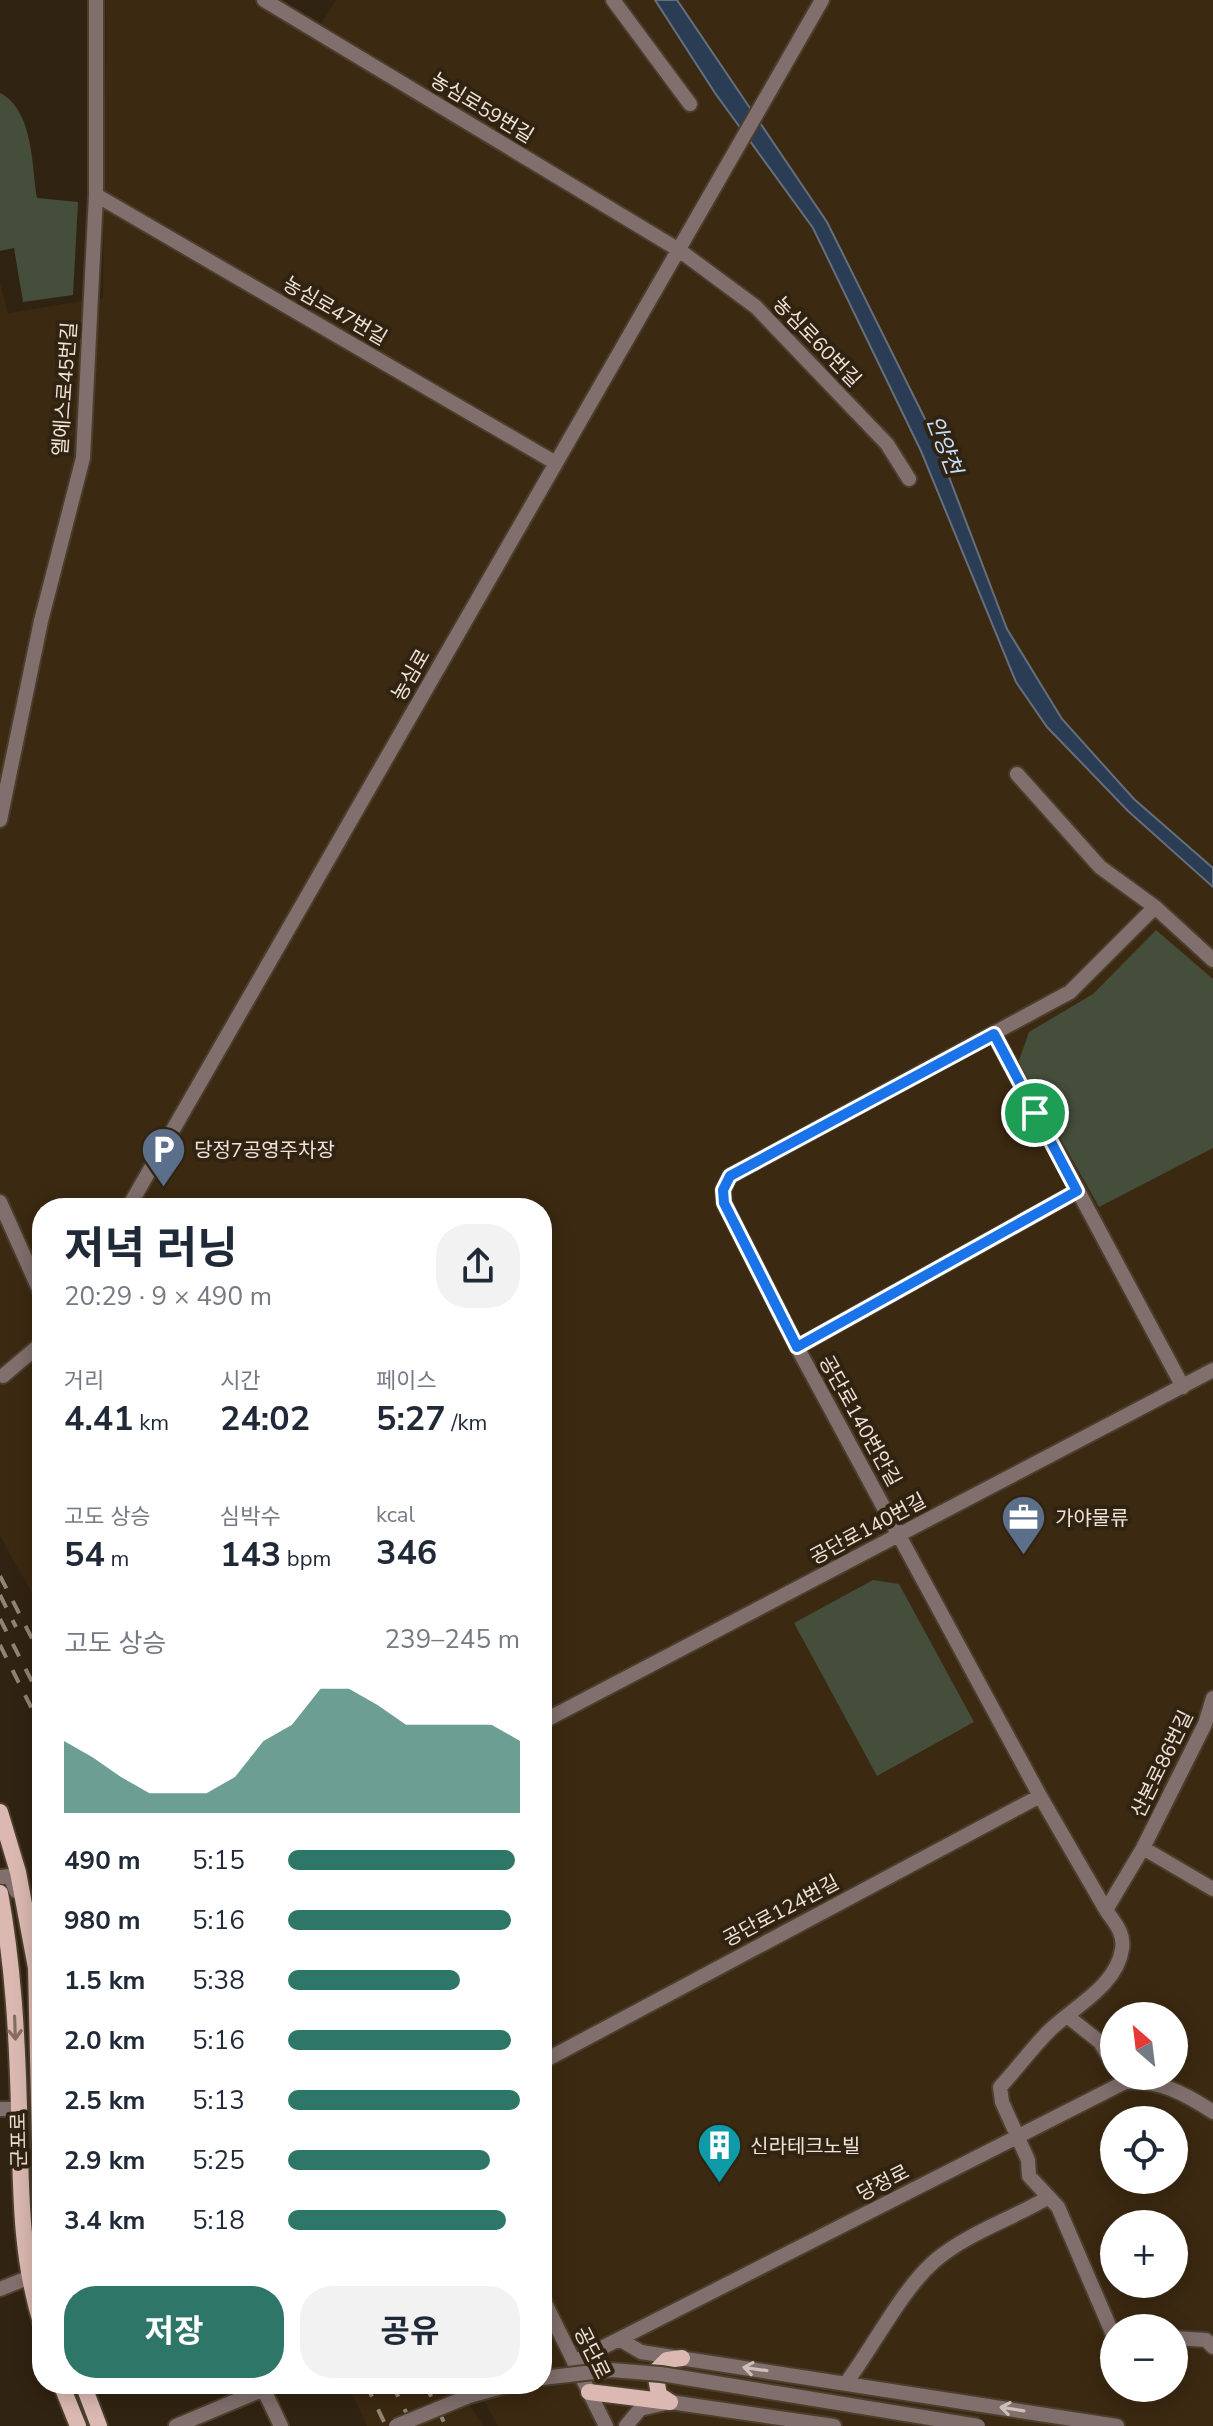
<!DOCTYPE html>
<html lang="ko">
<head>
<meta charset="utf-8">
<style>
	:root { --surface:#fff; --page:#f2f2f3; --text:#1f2937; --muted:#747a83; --accent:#2e7667 }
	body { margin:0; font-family:"Nunito Sans","Noto Sans KR",sans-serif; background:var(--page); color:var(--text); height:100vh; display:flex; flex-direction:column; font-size:30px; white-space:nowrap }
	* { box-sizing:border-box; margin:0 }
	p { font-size:26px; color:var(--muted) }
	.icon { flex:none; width:44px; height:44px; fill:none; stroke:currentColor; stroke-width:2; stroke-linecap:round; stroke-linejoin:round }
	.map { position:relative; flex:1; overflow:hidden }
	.drawer { position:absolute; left:32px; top:1198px; width:520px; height:1196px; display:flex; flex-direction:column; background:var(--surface); border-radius:32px; box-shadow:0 4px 20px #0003 }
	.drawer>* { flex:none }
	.needle { width:52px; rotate:332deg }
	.tools { position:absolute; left:1100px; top:2002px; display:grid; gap:16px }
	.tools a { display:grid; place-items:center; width:88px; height:88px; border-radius:50%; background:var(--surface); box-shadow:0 4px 20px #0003; font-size:40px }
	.pin { position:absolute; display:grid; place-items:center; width:68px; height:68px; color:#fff; margin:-34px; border:4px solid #fff; border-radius:50%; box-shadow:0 2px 8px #0007 }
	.round { display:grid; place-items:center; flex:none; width:84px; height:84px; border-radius:32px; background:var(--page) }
	.overview { display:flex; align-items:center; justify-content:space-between; height:136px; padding:0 32px }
	h1 { font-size:44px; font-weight:700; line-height:60px }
	.figures { display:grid; grid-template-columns:repeat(3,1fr); gap:12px; height:136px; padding:8px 32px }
	.figures div { display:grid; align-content:center }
	.figures b { font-size:34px; font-weight:700 }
	.figures small { font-size:22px; font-weight:400 }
	.figures p { font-size:22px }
	.chart { height:224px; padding:16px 32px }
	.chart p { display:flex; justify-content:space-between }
	.chart svg { width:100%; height:144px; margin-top:8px; fill:var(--accent); opacity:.7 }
	.action { display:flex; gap:16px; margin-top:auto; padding:16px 32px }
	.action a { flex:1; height:92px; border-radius:32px; background:var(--accent); color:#fff; font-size:32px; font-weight:700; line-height:92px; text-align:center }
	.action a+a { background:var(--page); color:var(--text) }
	ul { padding:0 32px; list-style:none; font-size:26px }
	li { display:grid; grid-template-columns:128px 96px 1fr; align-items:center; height:60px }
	li i { height:20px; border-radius:10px; background:var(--accent) }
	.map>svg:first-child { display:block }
	.built { fill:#3b2911; fill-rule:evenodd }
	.green { fill:#444e3a }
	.water { fill:#2b3d55; stroke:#656f7c; stroke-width:2 }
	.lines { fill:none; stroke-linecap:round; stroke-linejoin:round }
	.minor-casing { stroke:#4b3e2d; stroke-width:18 }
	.major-casing { stroke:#4b3e2d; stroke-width:20 }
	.minor { stroke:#806f6c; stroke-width:14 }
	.major { stroke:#dbb9b2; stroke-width:16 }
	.rail { stroke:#908476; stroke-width:4; stroke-dasharray:14 14; stroke-linecap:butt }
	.minor-bridge-casing { stroke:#4b3e2d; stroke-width:18; stroke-linecap:butt }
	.minor-bridge { stroke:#806f6c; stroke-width:14 }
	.oneway { stroke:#866e62 }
	.oneway2 { stroke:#ccc0b8 }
	.route-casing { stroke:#fff; stroke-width:16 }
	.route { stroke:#1a73e8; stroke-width:10 }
	.labels { text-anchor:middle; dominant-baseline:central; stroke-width:8; stroke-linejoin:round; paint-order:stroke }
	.street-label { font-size:20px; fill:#ede3d8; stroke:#312311 }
	.poi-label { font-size:20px; fill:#ede3d8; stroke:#312311; text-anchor:start }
	.water-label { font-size:22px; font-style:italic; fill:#c7defb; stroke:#312311 }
</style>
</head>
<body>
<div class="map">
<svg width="1213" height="2426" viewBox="0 0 1213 2426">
	<rect width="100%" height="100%" fill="#312311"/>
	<path class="built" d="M 106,0 L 254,0 L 314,35 L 336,0 L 1213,0 L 1213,2426 L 498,2426 L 474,2384 L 542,2384 L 542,1208 L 42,1208 L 42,1611 L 0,1536 L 0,283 L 8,313 L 103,298 ZM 1114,2016 L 1174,2016 L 1174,2076 L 1114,2076 ZM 1114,2120 L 1174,2120 L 1174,2180 L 1114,2180 ZM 1114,2224 L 1174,2224 L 1174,2284 L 1114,2284 ZM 1114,2328 L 1174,2328 L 1174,2388 L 1114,2388 Z
		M 347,2384 L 457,2384 L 483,2426 L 367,2426 Z"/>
	<path class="green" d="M 0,93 C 33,109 32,166 37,198 L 78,202 L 73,295 L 23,302 L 14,248 L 0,251 Z
		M 1156,930 L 1213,979 L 1213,1148 L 1099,1207 L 1018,1063 L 1029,1032 L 1093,994 Z
		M 873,1580 L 899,1584 L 974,1722 L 877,1776 L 794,1623 Z"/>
	<path class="water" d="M 655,0 L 677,0 L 827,222 L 933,435 L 1007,629 L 1062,719 L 1134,799 L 1213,868 L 1213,887 L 1128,811 L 1047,727 L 1016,682 L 921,451 L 813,228 L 715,93 Z"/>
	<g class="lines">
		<defs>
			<path id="minor" d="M 264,0 L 679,250 L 756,307 L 887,444 L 909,479
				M 613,0 L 690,104
				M 96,195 L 554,462
				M 1017,774 L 1100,867 L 1155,907 L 1213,960
				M 0,820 L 41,621 L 83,458 L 96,195 L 96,0
				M 994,1034 L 1183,1387
				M 0,1202 L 42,1296
				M 128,1208 L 822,0
				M 797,1347 L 1077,1191
				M 3,1376 L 42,1343
				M 542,1722 L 1213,1370
				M 1143,1848 L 1213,1889
				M 0,1877 L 10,1876 L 16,1891
				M 1106,1910 L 1040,1796 L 797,1347 L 724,1203 L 723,1190 L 730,1176 L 1070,992 L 1155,907
				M 1067,2016 L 1100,2042 L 1114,2066
				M 542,2062 L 1040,1796
				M 0,2109 L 19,2109
				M 0,2289 L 30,2277
				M 542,2297 L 606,2426
				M 1114,2337 L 1058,2207 L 1029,2176 L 1028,2160 L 1002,2102 L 1000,2087 C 1017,2069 1031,2049 1049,2031 C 1073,2007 1117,1986 1122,1949 C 1125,1933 1114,1922 1106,1910 L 1143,1848 L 1205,1724 L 1213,1698
				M 1174,2338 L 1206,2340 L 1213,2347
				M 619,2339 L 641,2352 L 1117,2426
				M 574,2362 L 1125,2082 C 1158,2079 1186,2094 1213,2112
				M 846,2383 C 874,2346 903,2287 937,2259 C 970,2232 1012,2219 1049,2197
				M 261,2384 L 281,2426
				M 176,2426 L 264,2389
				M 626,2426 L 640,2409 L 670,2402 L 834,2426"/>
			<path id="major" d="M 0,1812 L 18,1872 L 36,1968 L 42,2232
				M 0,1893 C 13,1964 17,2034 19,2107 C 21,2181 19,2254 42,2326
				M 61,2384 L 78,2426
				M 83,2384 L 99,2426
				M 589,2392 L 670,2402
				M 670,2402 L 659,2395 L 655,2372 L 667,2360 L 682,2358"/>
		</defs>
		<use href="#minor" class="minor-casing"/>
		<use href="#major" class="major-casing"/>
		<use href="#minor" class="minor"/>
		<use href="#major" class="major"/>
		<path class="rail" d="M 0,1576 L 42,1658
			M 0,1595 L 16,1627
			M 0,1619 L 42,1701
			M 0,1645 L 42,1729
			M 366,2384 L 386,2426
			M 392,2384 L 413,2426
			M 425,2384 L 446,2426"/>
		<defs>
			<path id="minor-bridge" d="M 542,2378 L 611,2370 L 661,2374 L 978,2426
				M 396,2426 L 469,2396 L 513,2384"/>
		</defs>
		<use href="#minor-bridge" class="minor-bridge-casing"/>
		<use href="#minor-bridge" class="minor-bridge"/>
	</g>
	<defs><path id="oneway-shaft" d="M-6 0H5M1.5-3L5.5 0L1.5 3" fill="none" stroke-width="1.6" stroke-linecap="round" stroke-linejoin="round" transform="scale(2)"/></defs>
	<use class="oneway" href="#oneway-shaft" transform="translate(15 2028) rotate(88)"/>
	<g class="oneway2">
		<use href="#oneway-shaft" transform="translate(755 2369) rotate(-172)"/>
		<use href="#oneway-shaft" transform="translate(1012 2409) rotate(-171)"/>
	</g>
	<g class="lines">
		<defs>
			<path id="route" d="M 994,1034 L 1077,1191 L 797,1347 L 724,1203 L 723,1190 L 730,1176 Z"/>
		</defs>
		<use href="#route" class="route-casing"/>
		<use href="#route" class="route"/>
	</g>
	<defs>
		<symbol id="parking-pin" viewBox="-11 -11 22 30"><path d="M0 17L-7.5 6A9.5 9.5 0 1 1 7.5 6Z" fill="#5c6f8a" stroke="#312311"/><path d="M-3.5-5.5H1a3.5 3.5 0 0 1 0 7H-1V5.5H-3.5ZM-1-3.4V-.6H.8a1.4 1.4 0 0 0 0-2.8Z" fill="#fff"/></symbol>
		<symbol id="office-pin" viewBox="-11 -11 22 30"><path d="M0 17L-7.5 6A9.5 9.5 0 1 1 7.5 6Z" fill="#5c6f8a" stroke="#312311"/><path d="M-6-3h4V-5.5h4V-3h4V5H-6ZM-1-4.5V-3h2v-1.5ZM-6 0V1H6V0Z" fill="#fff"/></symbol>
		<symbol id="building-pin" viewBox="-11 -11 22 30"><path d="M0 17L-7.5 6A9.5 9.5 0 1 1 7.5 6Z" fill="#0f9aa8" stroke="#312311"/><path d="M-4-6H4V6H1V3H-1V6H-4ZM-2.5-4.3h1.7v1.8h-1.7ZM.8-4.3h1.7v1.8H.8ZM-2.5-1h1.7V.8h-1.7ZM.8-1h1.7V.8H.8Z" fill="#fff"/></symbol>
	</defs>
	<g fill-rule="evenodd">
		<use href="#parking-pin" x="138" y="1124" width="51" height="69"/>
		<use href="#office-pin" x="998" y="1492" width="51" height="69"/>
		<use href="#building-pin" x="694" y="2120" width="51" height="69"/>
	</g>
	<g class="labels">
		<g class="street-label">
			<text transform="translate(482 108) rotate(31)">농심로59번길</text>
			<text transform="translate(335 311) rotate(30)">농심로47번길</text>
			<text transform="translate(817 342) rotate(46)">농심로60번길</text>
			<text transform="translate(65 389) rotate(-86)">엘에스로45번길</text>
			<text transform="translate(411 675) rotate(-60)">농심로</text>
			<text transform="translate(860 1421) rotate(61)">공단로140번안길</text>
			<text transform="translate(868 1529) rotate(-28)">공단로140번길</text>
			<text transform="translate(1162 1764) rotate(-64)">산본로86번길</text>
			<text transform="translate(781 1911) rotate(-28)">공단로124번길</text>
			<text transform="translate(19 2140) rotate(-91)">군포로</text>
			<text transform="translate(883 2183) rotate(-27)">당정로</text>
			<text transform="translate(592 2353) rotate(64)">공단로</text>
		</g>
		<g class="poi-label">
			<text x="194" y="1150">당정7공영주차장</text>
			<text x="1055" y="1518">가야물류</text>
			<text x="750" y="2146">신라테크노빌</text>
		</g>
		<g class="water-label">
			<text transform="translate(944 445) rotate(69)">안양천</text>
		</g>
	</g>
</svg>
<div class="tools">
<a><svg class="needle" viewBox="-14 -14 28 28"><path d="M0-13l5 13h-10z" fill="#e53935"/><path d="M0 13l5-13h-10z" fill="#747a83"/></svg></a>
<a><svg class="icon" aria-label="locate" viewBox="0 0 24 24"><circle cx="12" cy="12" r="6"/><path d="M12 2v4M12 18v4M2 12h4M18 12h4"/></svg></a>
<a>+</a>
<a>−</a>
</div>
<div class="pin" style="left:1035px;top:1113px;background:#1e9e55"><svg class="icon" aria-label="arrive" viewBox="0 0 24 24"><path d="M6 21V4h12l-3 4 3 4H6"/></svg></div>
<section class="drawer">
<div class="overview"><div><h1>저녁 러닝</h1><p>20:29 · 9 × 490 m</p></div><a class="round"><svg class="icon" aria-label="share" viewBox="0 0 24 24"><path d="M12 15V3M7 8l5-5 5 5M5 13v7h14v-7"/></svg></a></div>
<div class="figures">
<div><p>거리</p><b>4.41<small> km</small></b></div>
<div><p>시간</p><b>24:02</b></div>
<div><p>페이스</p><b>5:27<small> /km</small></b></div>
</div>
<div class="figures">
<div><p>고도 상승</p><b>54<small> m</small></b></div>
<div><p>심박수</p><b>143<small> bpm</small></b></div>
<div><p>kcal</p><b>346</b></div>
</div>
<div class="chart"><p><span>고도 상승</span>239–245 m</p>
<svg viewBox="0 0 160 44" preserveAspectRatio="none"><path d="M0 44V22L10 27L20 33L30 38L40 38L50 38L60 33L70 22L80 17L90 6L100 6L110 11L120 17L130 17L140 17L150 17L160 22V44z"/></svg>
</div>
<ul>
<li><b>490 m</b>5:15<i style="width:98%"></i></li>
<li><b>980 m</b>5:16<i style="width:96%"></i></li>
<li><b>1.5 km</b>5:38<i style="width:74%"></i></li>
<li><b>2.0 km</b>5:16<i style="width:96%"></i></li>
<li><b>2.5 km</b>5:13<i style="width:100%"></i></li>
<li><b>2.9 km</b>5:25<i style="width:87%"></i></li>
<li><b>3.4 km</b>5:18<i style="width:94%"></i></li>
</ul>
<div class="action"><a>저장</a><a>공유</a></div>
</section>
</div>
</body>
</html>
